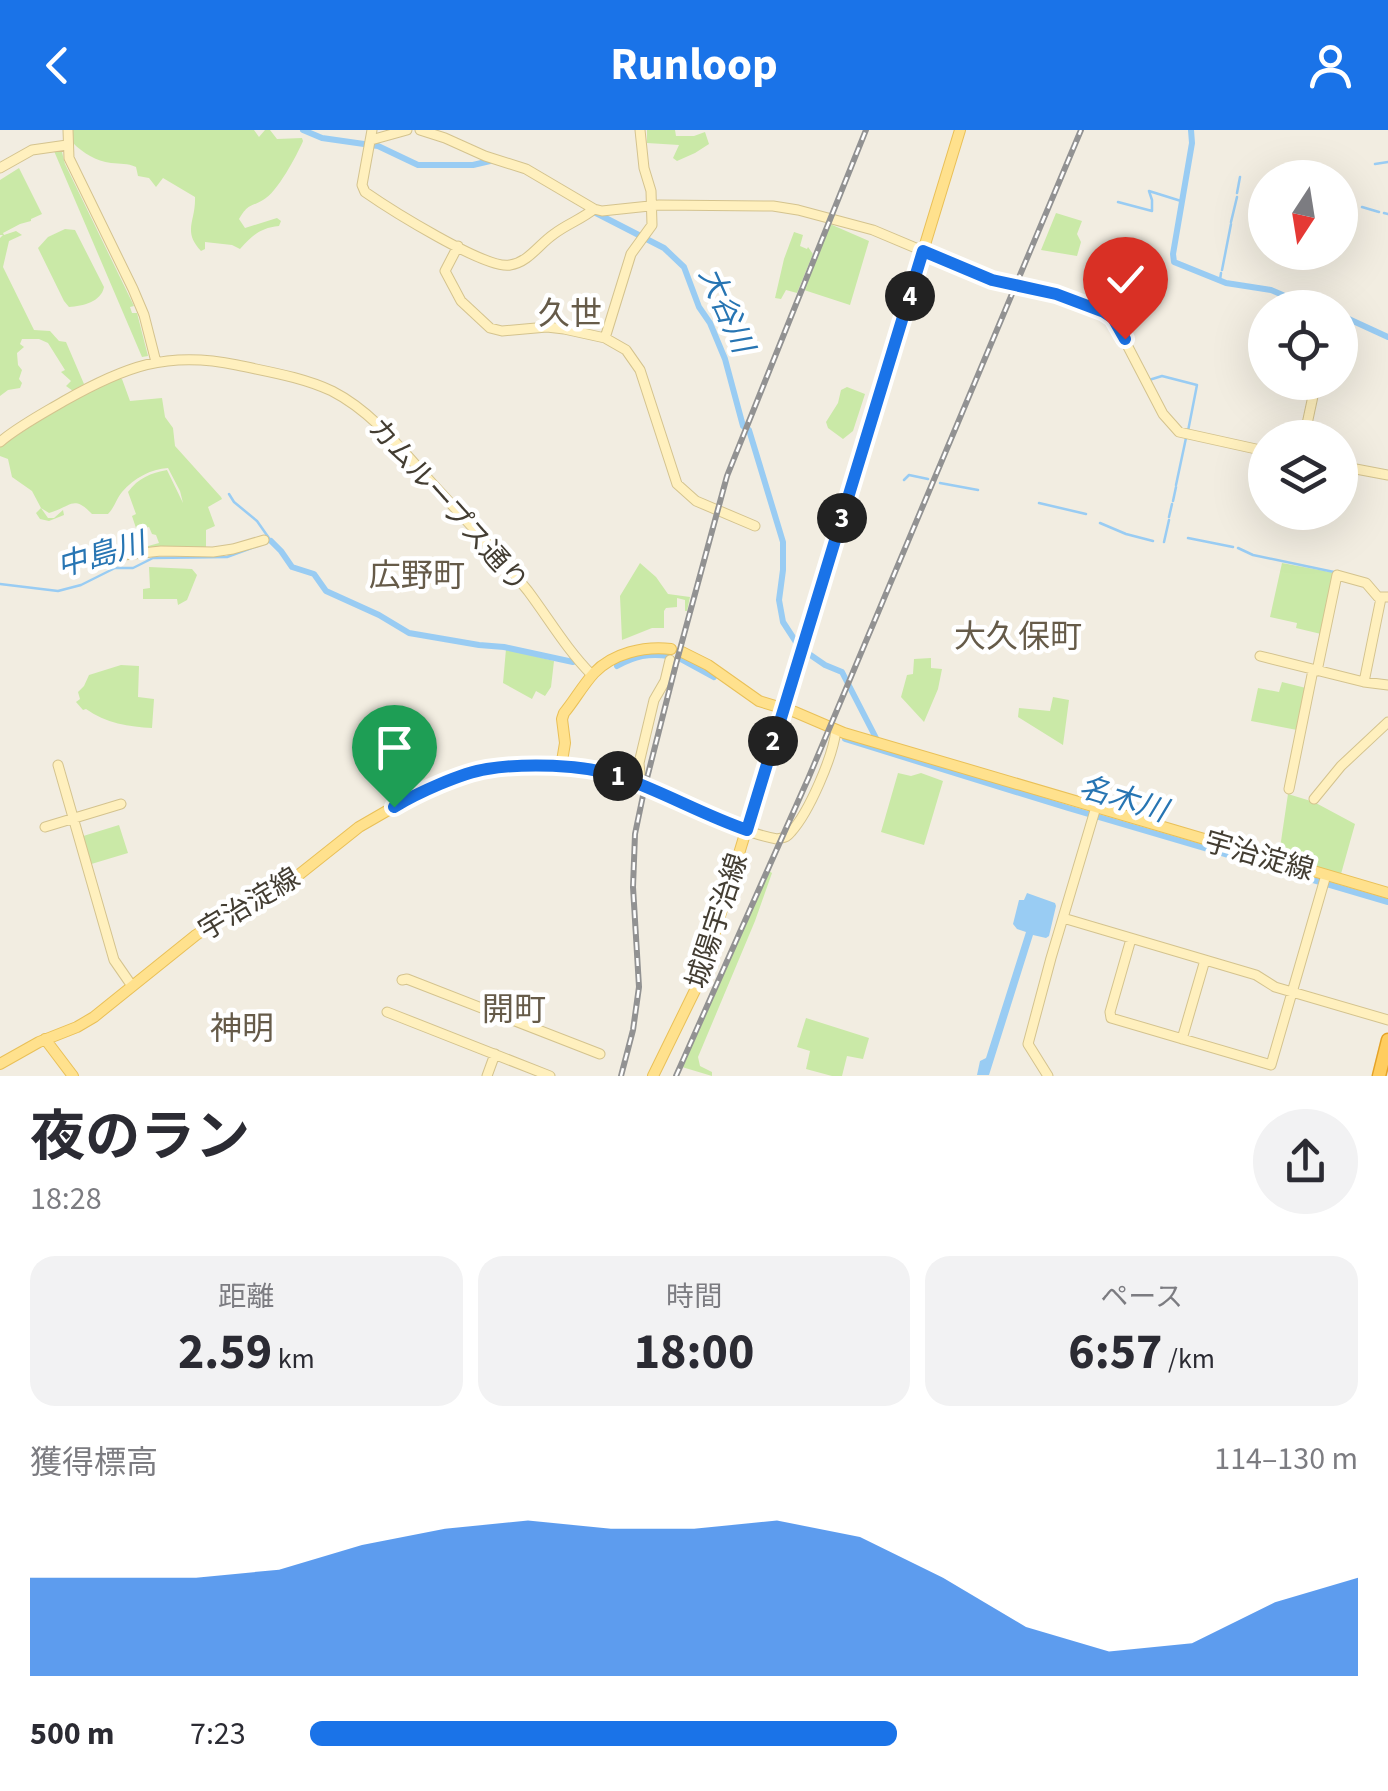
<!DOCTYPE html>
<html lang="ja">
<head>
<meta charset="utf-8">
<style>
	:root { --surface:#fff; --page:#f2f2f3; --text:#2b2b33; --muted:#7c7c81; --accent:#1a73e8 }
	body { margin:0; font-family:"Source Sans 3","Noto Sans JP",sans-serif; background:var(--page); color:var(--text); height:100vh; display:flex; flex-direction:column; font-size:38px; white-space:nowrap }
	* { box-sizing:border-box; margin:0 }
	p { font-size:32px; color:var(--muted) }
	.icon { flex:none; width:55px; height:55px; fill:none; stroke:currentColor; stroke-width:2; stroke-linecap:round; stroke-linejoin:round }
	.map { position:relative; height:946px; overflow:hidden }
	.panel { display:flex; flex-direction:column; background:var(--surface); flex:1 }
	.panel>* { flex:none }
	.needle { width:65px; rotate:192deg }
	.fabs { position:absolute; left:1248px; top:30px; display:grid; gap:20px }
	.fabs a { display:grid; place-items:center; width:110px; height:110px; border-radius:50%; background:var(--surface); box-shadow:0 10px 40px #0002; font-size:50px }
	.pin { position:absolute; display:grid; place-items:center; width:85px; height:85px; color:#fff; margin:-102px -42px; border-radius:50% 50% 50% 0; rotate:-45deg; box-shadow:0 0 10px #0007 }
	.pin .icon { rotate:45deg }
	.km { position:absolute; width:50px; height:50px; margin:-25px; border-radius:50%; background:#222; color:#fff; font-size:28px; line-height:50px; text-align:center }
	.round { display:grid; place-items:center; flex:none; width:105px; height:105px; border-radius:52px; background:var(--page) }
	.summary { display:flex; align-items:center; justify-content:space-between; height:170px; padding:0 30px }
	h1 { font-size:55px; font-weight:700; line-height:75px }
	.stats { display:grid; grid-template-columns:repeat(3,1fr); gap:15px; height:170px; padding:10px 30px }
	.stats div { display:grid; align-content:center; border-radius:25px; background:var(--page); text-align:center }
	.stats b { font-size:50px; font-weight:700 }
	.stats small { font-size:28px; font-weight:400 }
	.stats p { font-size:28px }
	.chart { height:280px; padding:20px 30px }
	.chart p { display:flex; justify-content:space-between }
	.chart svg { width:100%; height:180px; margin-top:10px; fill:var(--accent); opacity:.7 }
	ul { padding:0 30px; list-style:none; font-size:32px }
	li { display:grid; grid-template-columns:160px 120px 1fr; align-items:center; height:75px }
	li i { height:25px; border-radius:12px; background:var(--accent) }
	header { display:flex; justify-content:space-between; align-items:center; height:130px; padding:0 30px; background:var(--accent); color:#fff; font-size:45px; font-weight:700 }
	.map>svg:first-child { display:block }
	.green { fill:#cae9a7 }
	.water { fill:#99ccf3 }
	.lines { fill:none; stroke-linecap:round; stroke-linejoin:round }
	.stream { stroke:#99ccf3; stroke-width:2.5 }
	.river { stroke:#99ccf3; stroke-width:6 }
	.secondary-casing { stroke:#d4c38e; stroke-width:11 }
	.primary-casing { stroke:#e9c058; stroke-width:12 }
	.highway-casing { stroke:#e5a328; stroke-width:15 }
	.secondary { stroke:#fff0be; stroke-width:9 }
	.primary { stroke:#ffe18d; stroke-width:10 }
	.highway { stroke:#ffcd5f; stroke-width:12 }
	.rail-casing { stroke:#929292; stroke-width:6 }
	.rail { stroke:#fff; stroke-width:2.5; stroke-dasharray:8; stroke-linecap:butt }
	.route-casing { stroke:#fff; stroke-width:20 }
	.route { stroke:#1a73e8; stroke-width:12 }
	.labels { text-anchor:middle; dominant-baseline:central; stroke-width:9; stroke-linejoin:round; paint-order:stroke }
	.street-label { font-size:28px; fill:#433d32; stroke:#fff }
	.water-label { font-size:30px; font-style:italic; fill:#2775b3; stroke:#fff }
	.quarter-label { font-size:32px; fill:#665b49; stroke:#fff }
</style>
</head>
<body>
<header><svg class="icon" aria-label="back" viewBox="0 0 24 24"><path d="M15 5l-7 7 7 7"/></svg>Runloop<svg class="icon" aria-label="person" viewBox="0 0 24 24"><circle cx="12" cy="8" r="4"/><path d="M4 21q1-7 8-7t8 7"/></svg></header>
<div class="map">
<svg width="1388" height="946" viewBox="0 0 1388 946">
	<rect width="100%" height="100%" fill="#f2ede1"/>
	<path class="green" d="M 73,0 L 254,0 L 259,7 L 265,0 L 270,0 L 277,9 L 302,8 L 303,11 C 297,25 277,63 263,70 C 249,78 249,73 239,89 L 245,98 L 277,88 L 281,91 L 279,96 C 260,98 253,105 240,119 L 232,115 L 205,112 L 205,119 L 201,121 C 182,101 196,91 195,67 L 163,48 L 156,57 L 149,48 L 138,46 L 136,37 C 127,33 121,34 111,33 C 96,31 83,23 73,13 Z
		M 647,0 L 675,0 L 676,6 L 694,6 L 705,2 L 709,14 L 695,23 L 677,31 L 673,28 L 679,15 L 647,13 Z
		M 54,21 L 62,22 L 65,34 L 134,176 L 130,177 L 132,183 L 137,183 L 148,226 L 142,227 Z
		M 19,38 L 42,84 L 31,89 L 31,91 L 20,94 L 3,103 L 4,105 L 16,101 L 22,105 L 9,111 L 3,137 L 34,200 L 50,201 L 59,211 L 66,212 L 84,254 L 73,261 L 66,256 L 71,251 L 61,242 L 65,240 L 48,213 L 39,209 L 22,209 L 20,214 L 24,217 L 17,223 L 18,235 L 22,240 L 19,249 L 22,253 L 20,258 L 8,260 L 0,266 L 0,108 L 3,105 L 0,105 L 0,50 Z
		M 1056,83 L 1082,91 L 1077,104 L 1081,112 L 1077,126 L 1041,120 Z
		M 830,94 L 869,111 L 850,175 L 804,160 Z
		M 65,99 L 75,100 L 104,157 C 101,172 83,176 69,177 L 64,171 L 38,118 L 48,107 Z
		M 794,102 L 803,105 L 800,116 L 807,119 L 808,117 L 813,124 L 797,163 L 786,160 L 781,169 L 775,168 L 784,129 Z
		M 1147,121 L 1151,122 L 1128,185 L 1125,185 L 1130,171 L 1111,166 L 1113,158 L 1116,158 L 1119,140 L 1112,136 L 1116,125 L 1138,132 L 1143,123 Z
		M 115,249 L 122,249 L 130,271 L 162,268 L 165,287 L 173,298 L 175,316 L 221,367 L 222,369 L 208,377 L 215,396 L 206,400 L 206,419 L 174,417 L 141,418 L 159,413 L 156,405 L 152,404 L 149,397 L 137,401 L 132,386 L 136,384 L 128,362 C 138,348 151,343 167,340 L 183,373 L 180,361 L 168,338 C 151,339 134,348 122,362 C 116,369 115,377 108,384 L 92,384 C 73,364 71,377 49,383 L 41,378 L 48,388 L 54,388 L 63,380 L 64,385 L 49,391 L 40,389 L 36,383 L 41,378 L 32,361 L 12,347 L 8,329 L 0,326 L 0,317 L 49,284 Z
		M 847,257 L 865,264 L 853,301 L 843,309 L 828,298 L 826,292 L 838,273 L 841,260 Z
		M 640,433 L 656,447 L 668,464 L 690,467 L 687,481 L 685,481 L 685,470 L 677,468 L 677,477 L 666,478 L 664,481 L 664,498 L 652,498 L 622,510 L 620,466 Z
		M 1282,433 L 1335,443 L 1321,504 L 1296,498 L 1297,493 L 1270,487 Z
		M 149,437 L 192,439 L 197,445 L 187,470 L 178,475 L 177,469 L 143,469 L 143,459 L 150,458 Z
		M 506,519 L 554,531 L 551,557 L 545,566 L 536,561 L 532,569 L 503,553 Z
		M 931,528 L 931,538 L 942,539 L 938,559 L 924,592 L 901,567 L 907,545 L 913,544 L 914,529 Z
		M 121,535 L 139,536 L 138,567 L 154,569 L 152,598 C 130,597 105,593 86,579 L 83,580 L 76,572 L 80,569 L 78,562 L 84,556 L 89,545 Z
		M 1282,552 L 1306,558 L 1297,600 L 1251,591 L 1258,558 L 1279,562 Z
		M 1053,567 L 1069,570 L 1063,615 L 1018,587 L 1019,578 L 1050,581 Z
		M 898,643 L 911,646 L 921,643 L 943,651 L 924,715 L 881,702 Z
		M 1288,664 L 1314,672 L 1355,694 L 1341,744 L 1303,734 L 1305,725 L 1280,718 Z
		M 119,695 L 128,723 L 88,735 L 80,707 Z
		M 769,741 L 772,743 L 755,791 L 698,927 L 700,936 L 712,942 L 712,946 L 682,937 Z
		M 806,888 L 869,908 L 863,929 L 847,926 L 842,946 L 832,946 L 806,939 L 810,921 L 797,917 Z"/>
	<path class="water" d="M 1027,763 L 1055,773 L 1056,776 L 1049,806 L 1046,808 L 1033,805 L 989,945 L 977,945 L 980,931 L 986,928 L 1026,802 L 1017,799 L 1013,794 L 1019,770 L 1024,770 Z"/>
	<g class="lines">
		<path class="stream" d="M 1375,34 L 1388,32
			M 1237,63 L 1240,47
			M 1118,72 L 1152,81 L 1152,70 L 1149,61 L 1181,71
			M 1362,77 L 1379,82
			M 1384,83 L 1388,84
			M 1231,92 L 1237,67
			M 1222,140 L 1231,94
			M 1220,150 L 1221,143
			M 1149,250 L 1162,246 L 1197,255 L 1188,301
			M 904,350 L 909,345 L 928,349
			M 940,353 L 978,360
			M 1176,355 L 1186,308
			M 1173,371 L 1176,357
			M 1039,373 L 1086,384
			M 1169,387 L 1172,374
			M 1100,393 L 1126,404 L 1153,411
			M 1188,408 L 1233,417
			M 1164,412 L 1169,390
			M 1238,418 L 1253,425 L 1334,442
			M 0,454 L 58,461 L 81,455 L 115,438 L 133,438 L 153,428 L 227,427 L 271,411 L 257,391 L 234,372 L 229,364"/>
		<path class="river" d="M 303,0 L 322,8 L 378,16 L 418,35 L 473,35 L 490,31
			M 1191,0 L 1192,13 L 1173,124 L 1174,132 L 1226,153 L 1271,160 L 1313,178
			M 590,80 L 664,118 L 684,137 L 699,177 L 710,193 L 725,229 L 743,296 L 749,300 L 783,412 L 783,440 L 779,470 L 783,492 L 796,512 L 809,524 L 825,535 L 842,542 L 877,610
			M 1340,185 L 1388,207
			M 271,411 L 281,421 L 292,437 L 314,444 L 326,461 L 379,485 L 409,503 L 479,515 L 504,517 L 573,532
			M 681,529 L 714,547
			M 617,536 C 635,526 649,523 669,526
			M 845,609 L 1068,678 L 1388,772"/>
		<defs>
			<path id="secondary" d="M 68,0 L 69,28 L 133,159 L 144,185 L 156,232
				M 372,0 L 362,55 L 365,62 C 388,78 486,140 510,135 C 529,132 539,114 554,104 C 567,94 582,89 594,79
				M 420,0 L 445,8 L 485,26 L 526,39 L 594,79 L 602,81 L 659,75 L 773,76 L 798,80 L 873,100 L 992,150 L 1056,164 L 1077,171 L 1113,188 L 1163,284 L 1179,302 L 1265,321
				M 371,10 L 407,0
				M 0,38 L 32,20 L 67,15
				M 458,116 L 445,141 L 461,171 L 490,198 L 502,201 L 547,197 L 564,199 L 605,208 L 626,220 L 640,240 L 677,354 L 696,371 L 755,396
				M 605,208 L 631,124 L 652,95 L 651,61 L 644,38 L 640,0
				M 1304,308 L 1316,252
				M 0,312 C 19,296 42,284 64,271 C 124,237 167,220 237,235 C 269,242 302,247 332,261 C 377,284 408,328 442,364 C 471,396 501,427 528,461 C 549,489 567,520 592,545
				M 1340,336 L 1388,345
				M 96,428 L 161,421 L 213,422 L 233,419 L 264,410
				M 1260,526 L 1364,552 L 1388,555
				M 1317,541 L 1337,445 L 1366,453 L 1378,467 L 1388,467
				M 1364,552 L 1381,468
				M 58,635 L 114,830 L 132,856
				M 561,637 C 599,641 633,650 668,665 C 703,681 739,702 777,709 C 785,707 786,708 791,702 C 809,682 833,627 836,600
				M 638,653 L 640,644 L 639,633 L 654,570 L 665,551 L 670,530
				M 1289,659 L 1313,540
				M 1314,669 L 1341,636 L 1388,592
				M 45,697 L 121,674
				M 1063,788 L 1256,845 L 1275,857 L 1388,890
				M 1131,809 L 1110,882 L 1111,888 L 1271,935 L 1326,745
				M 402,850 L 407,849 L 600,924
				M 387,882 L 550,946
				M 1182,909 L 1205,830
				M 487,946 L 495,924
				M 1048,946 L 1028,914 L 1051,828 L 1096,677"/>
			<path id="primary" d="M 682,522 L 708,535 L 759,571 L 795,582 L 844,603 L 1388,763
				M 45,909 L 73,946
				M 0,934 L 39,912 L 77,897 L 94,887 L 196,805 L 249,771 L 281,759 L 359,697 L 411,667 L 483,639 L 561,637 L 565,613 L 562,589 L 564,583 C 574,571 583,555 594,543 C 613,523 644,516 671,519
				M 653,946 L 701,848 L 960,0"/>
			<path id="highway" d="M 1379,946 L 1388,910"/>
		</defs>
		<use href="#secondary" class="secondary-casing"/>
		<use href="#primary" class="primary-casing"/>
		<use href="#highway" class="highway-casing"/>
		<use href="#secondary" class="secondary"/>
		<use href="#primary" class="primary"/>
		<use href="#highway" class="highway"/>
		<defs>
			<path id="rail" d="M 621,946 L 633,900 L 639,857 L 633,757 L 635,704 L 645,656 L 676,534 L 727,346 L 866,0
				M 676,946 L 808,649 L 1081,0"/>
		</defs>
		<use href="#rail" class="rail-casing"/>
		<use href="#rail" class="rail"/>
	</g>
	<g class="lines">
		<defs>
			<path id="route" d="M 394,677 C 417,663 461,643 487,639 C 525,633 581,634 618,646 C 662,661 703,685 747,700 L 923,121 L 992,150 L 1056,164 L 1104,182 L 1113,188 L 1125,209"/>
		</defs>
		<use href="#route" class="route-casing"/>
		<use href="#route" class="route"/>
	</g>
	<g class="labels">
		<g class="street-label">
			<text transform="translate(448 375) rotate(48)">カムループス通り</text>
			<text transform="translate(1259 726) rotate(16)">宇治淀線</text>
			<text transform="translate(249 774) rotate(-31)">宇治淀線</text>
			<text transform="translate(717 791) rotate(-72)">城陽宇治線</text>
		</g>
		<g class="water-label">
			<text transform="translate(726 180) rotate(66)">大谷川</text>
			<text transform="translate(101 425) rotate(-16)">中島川</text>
			<text transform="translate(1123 669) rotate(17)">名木川</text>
		</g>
		<g class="quarter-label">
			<text x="570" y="184">久世</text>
			<text x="417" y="446">広野町</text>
			<text x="1018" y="507">大久保町</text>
			<text x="514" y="880">開町</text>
			<text x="242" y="899">神明</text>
		</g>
	</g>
</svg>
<div class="fabs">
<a><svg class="needle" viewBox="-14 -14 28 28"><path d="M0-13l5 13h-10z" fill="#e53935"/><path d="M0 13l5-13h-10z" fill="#7c7c81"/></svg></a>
<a><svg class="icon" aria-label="locate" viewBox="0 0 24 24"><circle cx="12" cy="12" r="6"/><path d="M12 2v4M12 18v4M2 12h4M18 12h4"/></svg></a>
<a><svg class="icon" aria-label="layers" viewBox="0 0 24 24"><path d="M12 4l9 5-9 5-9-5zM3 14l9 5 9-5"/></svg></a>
</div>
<div class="pin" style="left:394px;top:677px;background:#1e9e55"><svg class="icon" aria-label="arrive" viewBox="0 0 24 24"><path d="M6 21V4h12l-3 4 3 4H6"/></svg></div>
<div class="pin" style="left:1125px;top:209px;background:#d93025"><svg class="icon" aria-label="check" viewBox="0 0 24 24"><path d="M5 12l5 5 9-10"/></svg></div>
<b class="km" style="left:618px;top:646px">1</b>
<b class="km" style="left:773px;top:611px">2</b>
<b class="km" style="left:842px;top:388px">3</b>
<b class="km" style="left:910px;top:166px">4</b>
</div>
<section class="panel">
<div class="summary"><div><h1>夜のラン</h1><p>18:28</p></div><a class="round"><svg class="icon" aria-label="share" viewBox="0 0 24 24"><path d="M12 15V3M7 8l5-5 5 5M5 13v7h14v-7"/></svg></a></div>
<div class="stats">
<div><p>距離</p><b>2.59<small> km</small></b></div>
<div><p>時間</p><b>18:00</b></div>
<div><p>ペース</p><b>6:57<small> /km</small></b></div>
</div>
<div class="chart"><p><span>獲得標高</span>114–130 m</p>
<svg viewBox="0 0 160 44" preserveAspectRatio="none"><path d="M0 44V20L10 20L20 20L30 18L40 12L50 8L60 6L70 8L80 8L90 6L100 10L110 20L120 32L130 38L140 36L150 26L160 20V44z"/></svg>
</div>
<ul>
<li><b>500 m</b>7:23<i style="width:56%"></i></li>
</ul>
</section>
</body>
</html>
